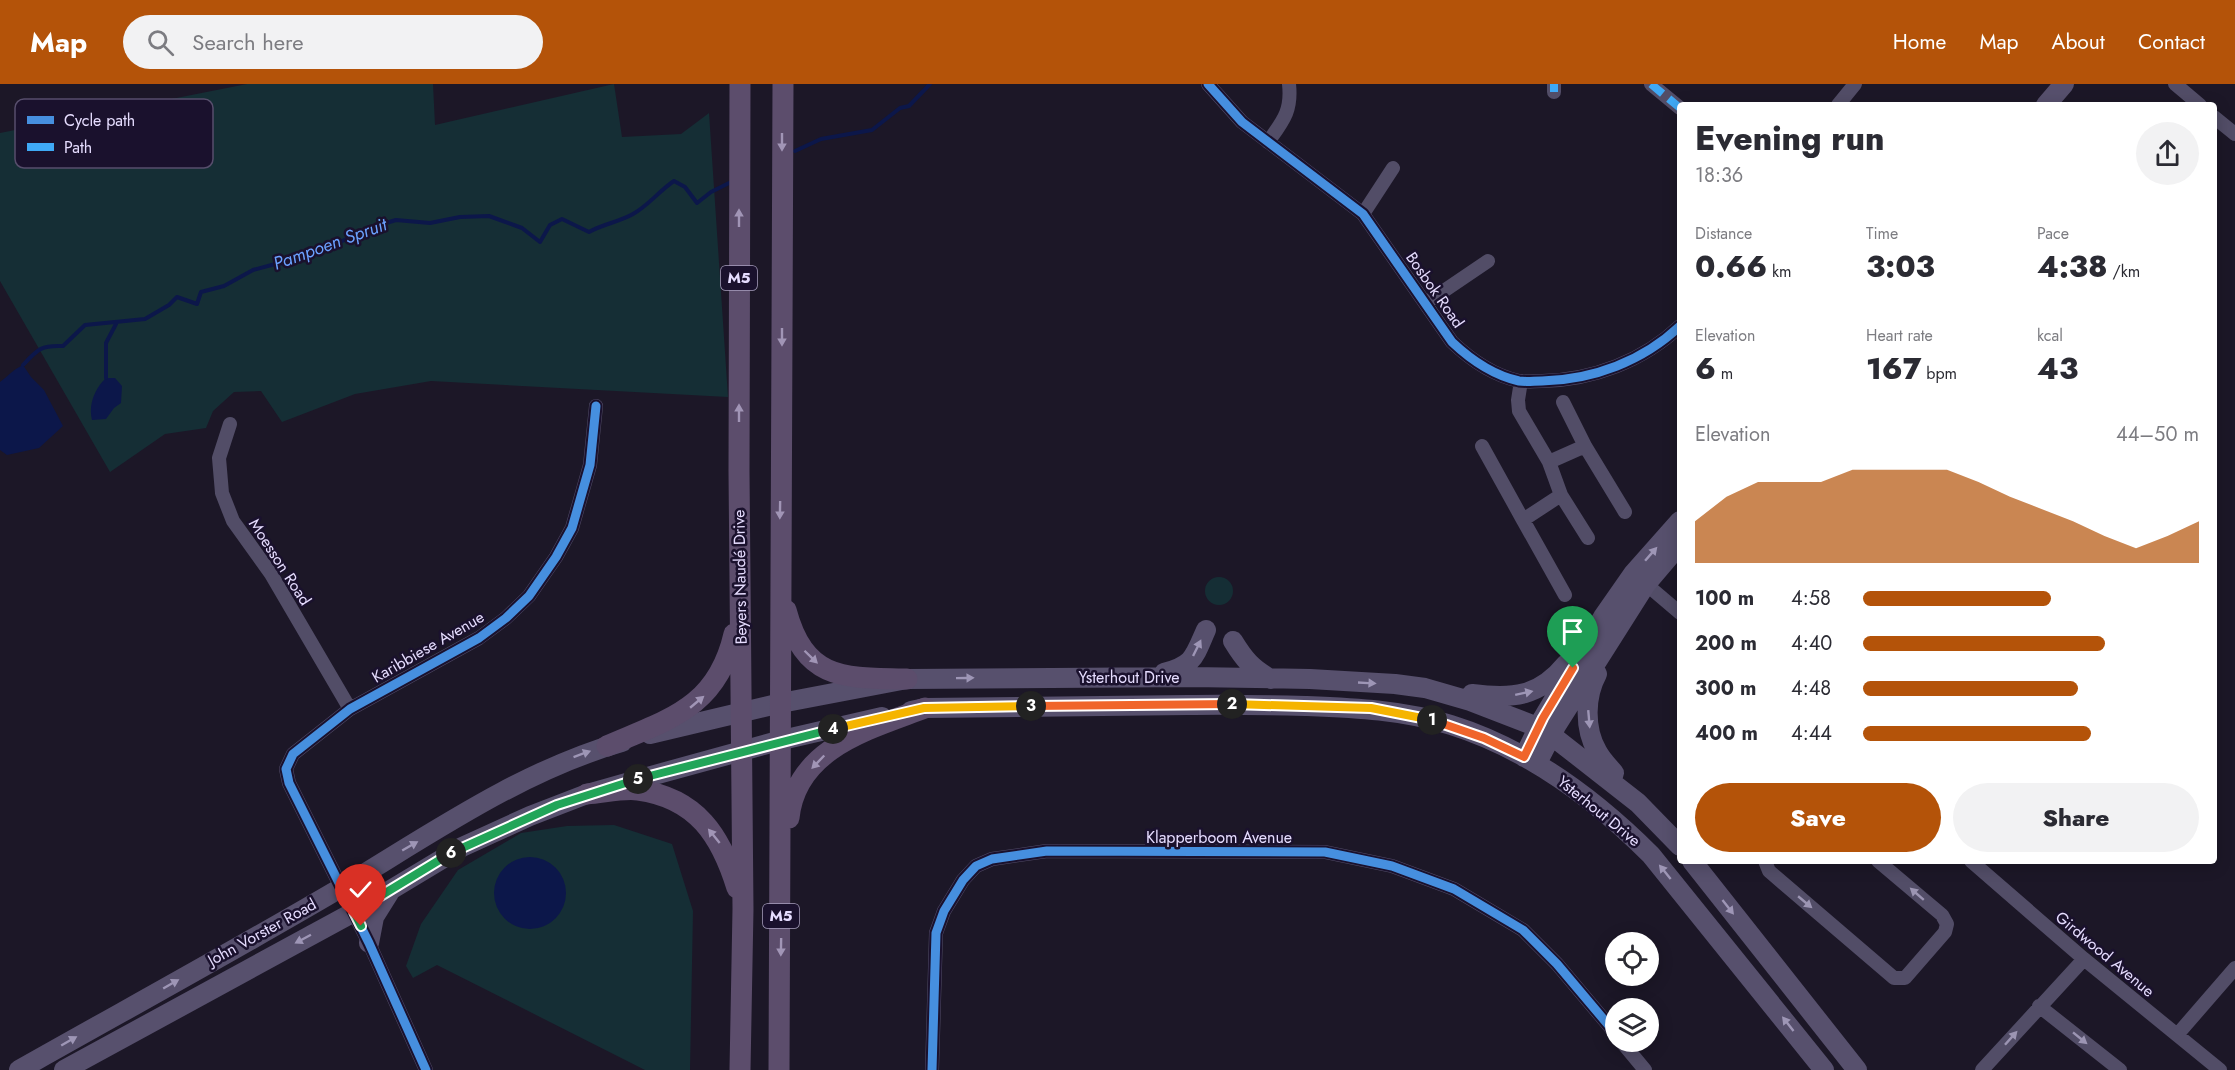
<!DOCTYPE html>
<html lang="en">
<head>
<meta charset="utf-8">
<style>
	:root { --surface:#fff; --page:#f2f2f3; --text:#2b2b33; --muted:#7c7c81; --accent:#b45309 }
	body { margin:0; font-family:Jost,sans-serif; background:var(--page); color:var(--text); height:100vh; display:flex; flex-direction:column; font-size:22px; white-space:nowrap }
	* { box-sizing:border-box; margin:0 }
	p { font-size:20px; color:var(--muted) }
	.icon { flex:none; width:33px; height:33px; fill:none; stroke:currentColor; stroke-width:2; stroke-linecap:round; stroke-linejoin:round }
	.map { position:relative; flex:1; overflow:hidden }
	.drawer { position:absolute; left:1677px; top:18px; width:540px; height:762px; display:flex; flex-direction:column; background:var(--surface); border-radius:6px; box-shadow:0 3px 15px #0003 }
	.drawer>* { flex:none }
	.buttons { position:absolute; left:1605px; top:848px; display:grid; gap:12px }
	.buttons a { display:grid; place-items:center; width:54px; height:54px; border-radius:50%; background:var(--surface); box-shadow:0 3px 15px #0003; font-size:30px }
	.pin { position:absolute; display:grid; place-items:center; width:51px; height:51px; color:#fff; margin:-62px -26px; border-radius:50% 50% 50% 0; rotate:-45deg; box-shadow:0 0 6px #0007 }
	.pin .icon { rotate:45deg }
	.km { position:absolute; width:30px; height:30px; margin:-15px; border-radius:50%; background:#222; color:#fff; font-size:16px; line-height:30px; text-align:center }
	.round { display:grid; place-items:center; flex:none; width:63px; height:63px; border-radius:32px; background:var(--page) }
	.head { display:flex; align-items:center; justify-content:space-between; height:102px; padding:0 18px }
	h1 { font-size:33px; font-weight:800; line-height:45px }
	.stats { display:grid; grid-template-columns:repeat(3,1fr); gap:9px; height:102px; padding:6px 18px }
	.stats div { display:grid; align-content:center }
	.stats b { font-size:30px; font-weight:800 }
	.stats small { font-size:16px; font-weight:400 }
	.stats p { font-size:16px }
	.chart { height:168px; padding:12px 18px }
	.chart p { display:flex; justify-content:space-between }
	.chart svg { width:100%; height:108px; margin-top:6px; fill:var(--accent); opacity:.7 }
	.primary-button { display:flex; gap:12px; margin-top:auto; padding:12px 18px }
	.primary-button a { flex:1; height:69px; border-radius:36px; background:var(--accent); color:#fff; font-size:24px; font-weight:800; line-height:69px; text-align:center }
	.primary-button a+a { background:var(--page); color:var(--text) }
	ul { padding:0 18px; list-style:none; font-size:20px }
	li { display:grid; grid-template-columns:96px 72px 1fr; align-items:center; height:45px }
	li i { height:15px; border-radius:8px; background:var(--accent) }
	header { display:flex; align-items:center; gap:36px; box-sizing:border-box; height:84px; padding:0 30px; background:var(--accent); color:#fff }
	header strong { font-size:28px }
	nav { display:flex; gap:33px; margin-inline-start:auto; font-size:21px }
	.search { width:420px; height:54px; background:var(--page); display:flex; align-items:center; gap:15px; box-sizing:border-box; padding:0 21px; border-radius:33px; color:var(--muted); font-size:22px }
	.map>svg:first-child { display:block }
	.green { fill:#152e35 }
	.water { fill:#0c174a }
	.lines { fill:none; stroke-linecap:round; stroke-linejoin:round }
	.stream { stroke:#0c174a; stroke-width:4 }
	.street { stroke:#524d67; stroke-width:14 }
	.secondary { stroke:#57506d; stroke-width:20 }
	.primary { stroke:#5c4d6c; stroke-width:21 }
	.quiet { stroke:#3fa9f5; stroke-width:8; stroke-dasharray:15 8; stroke-linecap:butt }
	.cycleway-casing { stroke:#1a112d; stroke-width:13 }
	.cycleway { stroke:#468fdf; stroke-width:9 }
	.oneway { fill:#a195b6 }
	.oneway2 { fill:#9e96b6 }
	.oneway3 { fill:#9c95b3 }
	.split-1-casing { stroke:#fff; stroke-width:12 }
	.split-2-casing { stroke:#fff; stroke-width:12 }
	.split-3-casing { stroke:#fff; stroke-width:12 }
	.split-4-casing { stroke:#fff; stroke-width:12 }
	.split-5-casing { stroke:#fff; stroke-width:12 }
	.split-6-casing { stroke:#fff; stroke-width:12 }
	.split-7-casing { stroke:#fff; stroke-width:12 }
	.split-1 { stroke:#f0652b; stroke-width:8 }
	.split-2 { stroke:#f5b400; stroke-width:8 }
	.split-3 { stroke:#f0652b; stroke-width:8 }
	.split-4 { stroke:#f5b400; stroke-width:8 }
	.split-5 { stroke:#22a559; stroke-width:8 }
	.split-6 { stroke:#22a559; stroke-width:8 }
	.split-7 { stroke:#22a559; stroke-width:8 }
	.labels { text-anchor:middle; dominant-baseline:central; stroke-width:5; stroke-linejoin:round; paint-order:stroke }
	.shield { fill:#1a112d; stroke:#a9a0c0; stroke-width:1.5 }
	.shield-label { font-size:15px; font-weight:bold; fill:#e6ddff }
	.street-label { font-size:16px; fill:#e6ddff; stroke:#1a112d }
	.water-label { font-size:18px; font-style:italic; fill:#6ba1ff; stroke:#1a112d }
	.key { fill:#1a112d; stroke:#574e6c; stroke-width:1.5 }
	.key-label { font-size:16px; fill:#e6ddff }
</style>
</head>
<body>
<header>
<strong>Map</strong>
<div class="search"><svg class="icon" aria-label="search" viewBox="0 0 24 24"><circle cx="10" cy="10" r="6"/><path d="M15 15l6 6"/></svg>Search here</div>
<nav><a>Home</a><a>Map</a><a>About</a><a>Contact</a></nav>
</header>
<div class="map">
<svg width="2235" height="986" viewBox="0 0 2235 986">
	<rect width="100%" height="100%" fill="#1c1727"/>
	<path class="green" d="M 247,0 L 433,0 L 435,41 L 614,0 L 622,53 L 681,50 L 709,29 L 728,313 L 431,297 L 355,310 L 282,338 L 261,307 L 234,308 L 213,327 L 206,344 L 165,350 L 110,388 L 0,197 L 0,49 Z
		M1205 507a14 14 0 1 1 28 0a14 14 0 1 1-28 0Z
		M 614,741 L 672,760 L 693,827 L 690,986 L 645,986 L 437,881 L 413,894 L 406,882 L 421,840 L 458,786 L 521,749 L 567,742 Z"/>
	<path class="water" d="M 23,281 L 31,293 L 44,306 L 63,342 L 39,364 L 7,371 L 0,366 L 0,298 C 8,292 14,285 23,281 Z
		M 106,294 L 115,294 L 122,302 L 121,319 L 114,324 L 106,335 L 92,336 C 88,321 95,304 106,294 Z
		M494 809a36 36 0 1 1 72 0a36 36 0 1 1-72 0Z"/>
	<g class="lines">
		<path class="stream" d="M 795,67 L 821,55 L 872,46 L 900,24 L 909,22 L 930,0
			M 23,281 C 38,265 41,261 63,262 L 85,241 L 145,235 L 169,221 L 177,213 L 197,220 L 201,208 L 224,202 L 253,186 L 279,179 L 288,180 L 302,171 L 318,168 L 373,143 L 396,136 L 430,139 L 460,133 L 489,132 L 522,144 L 540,158 L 550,141 L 562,135 L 589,148 C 603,140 619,138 633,130 C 649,121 659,107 674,97 L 685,103 L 697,119 L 711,108 L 729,99
			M 106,294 L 106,259 L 116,240"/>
		<path class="street" d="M 1208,0 L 1242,38 L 1363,130 L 1452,258 C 1471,276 1492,291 1519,297 C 1526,298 1534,297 1542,297 C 1593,296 1643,277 1680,242
			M 1554,0 L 1554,8
			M 1651,0 L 1680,24
			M 2175,0 L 2200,21
			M 1838,21 L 1855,0
			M 2214,33 L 2235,50
			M 1268,58 C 1283,37 1292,27 1289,0
			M 1363,130 L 1393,84
			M 1426,219 L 1488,177
			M 1521,297 L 1518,316 L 1519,327 L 1549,378 L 1561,411 L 1588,454
			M 1563,318 L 1585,362
			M 230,340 L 219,374 L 222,409 L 233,437 L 271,490 L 350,625
			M 1482,362 L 1523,436 L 1561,411
			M 1549,378 L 1585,362 L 1625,428
			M 1523,436 L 1565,511
			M 1640,495 L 1680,529
			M 1765,777 L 1769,787 L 1894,894 L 1905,894 L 1945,848 L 1947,840 L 1942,831 L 1878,777
			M 1971,777 L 2084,875 L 2220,986
			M 2039,922 L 2120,986
			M 2177,951 L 2235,884
			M 1621,957 L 1645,986
			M 426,986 L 369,859 L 289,699 L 286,685 L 293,670 L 350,625 L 479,554 L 506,534 L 529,512 L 556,473 L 572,444 L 590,381 L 596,322
			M 932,986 L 936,849 L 944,827 L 963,796 L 976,782 L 992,775 L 1047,767 L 1325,768 L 1392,782 L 1454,805 L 1523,846 L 1557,880 L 1616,950
			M 1982,986 L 2084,875"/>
		<path class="secondary" d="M 2046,21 L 2064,0
			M 1233,557 C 1244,575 1252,585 1271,595
			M 1164,589 C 1194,581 1194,573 1206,546
			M 1597,590 C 1585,612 1584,644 1597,667 C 1601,675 1608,682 1614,689
			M 1472,610 C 1513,615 1539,613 1566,580
			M 911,627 L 925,624 C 1013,623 1101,622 1188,621 C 1228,620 1267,621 1307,622 C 1356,624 1403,626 1451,641 C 1528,665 1594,714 1651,771 L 1824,986
			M 650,650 L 781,619 L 907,595 L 1192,593 L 1310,595 L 1395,600 L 1425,604 L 1470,617 L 1530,640 L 1551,651 L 1638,719 L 1680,762
			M 1524,673 L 1543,634 L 1603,533 L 1633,490 L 1680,437
			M 1537,679 L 1556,642 L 1646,500 L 1680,460
			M 1692,777 L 1857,986
			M 369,859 L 374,833 L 389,809
			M 19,986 C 127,925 237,865 344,802 C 432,749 523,686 622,658
			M 64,986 L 354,828 L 462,763 L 530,732 L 587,710 L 640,695 L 782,656 L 882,633"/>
		<path class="primary" d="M 740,0 L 739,387 L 743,825 L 740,986
			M 786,526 C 805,597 844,594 907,595
			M 607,662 C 669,635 717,624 734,550
			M 587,710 C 603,709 622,704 638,706 C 697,714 721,752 737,804
			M 789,734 C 796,664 870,645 925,624
			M 779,986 L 783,0"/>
		<path class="quiet" d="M 1554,0 L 1554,8
			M 1651,0 L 1680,24"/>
		<defs>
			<path id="cycleway" d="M 1208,0 L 1242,38 L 1363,130 L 1452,258 C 1471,276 1492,291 1519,297 C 1526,298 1534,297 1542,297 C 1593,296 1643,277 1680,242
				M 426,986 L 369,859 L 289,699 L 286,685 L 293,670 L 350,625 L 479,554 L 506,534 L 529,512 L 556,473 L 572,444 L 590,381 L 596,322
				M 932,986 L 936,849 L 944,827 L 963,796 L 976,782 L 992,775 L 1047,767 L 1325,768 L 1392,782 L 1454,805 L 1523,846 L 1557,880 L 1616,950"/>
		</defs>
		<use href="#cycleway" class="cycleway-casing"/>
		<use href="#cycleway" class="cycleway"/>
	</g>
	<defs><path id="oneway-solid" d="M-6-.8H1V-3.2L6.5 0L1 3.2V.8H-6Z" transform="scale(1.5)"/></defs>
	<g class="oneway">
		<use href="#oneway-solid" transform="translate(782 58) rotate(90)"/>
		<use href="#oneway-solid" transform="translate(739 134) rotate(-90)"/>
		<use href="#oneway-solid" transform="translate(782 253) rotate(90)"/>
		<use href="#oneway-solid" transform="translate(739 329) rotate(-90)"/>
		<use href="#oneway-solid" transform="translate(780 426) rotate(91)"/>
		<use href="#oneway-solid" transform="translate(811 573) rotate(44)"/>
		<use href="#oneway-solid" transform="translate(697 618) rotate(-40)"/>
		<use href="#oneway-solid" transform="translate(818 678) rotate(134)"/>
		<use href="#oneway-solid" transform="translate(714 752) rotate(-129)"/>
		<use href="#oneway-solid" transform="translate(781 863) rotate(91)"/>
	</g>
	<g class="oneway2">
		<use href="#oneway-solid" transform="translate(1651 470) rotate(-49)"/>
		<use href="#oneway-solid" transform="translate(1197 564) rotate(-64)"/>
		<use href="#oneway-solid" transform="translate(965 594) rotate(-1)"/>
		<use href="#oneway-solid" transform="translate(1367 599) rotate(3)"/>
		<use href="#oneway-solid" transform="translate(1524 609) rotate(-12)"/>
		<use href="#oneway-solid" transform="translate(1589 635) rotate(85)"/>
		<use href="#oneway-solid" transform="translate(582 670) rotate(-20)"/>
		<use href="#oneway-solid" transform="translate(410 762) rotate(-30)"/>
		<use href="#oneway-solid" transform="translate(1665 788) rotate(-129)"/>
		<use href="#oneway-solid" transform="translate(1728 823) rotate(52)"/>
		<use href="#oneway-solid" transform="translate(303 855) rotate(152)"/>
		<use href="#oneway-solid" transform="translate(171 900) rotate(-30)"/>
		<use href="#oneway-solid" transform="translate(1788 940) rotate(-128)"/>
		<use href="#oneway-solid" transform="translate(69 957) rotate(-30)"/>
	</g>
	<g class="oneway3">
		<use href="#oneway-solid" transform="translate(1917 810) rotate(-139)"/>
		<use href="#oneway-solid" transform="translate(1805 818) rotate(40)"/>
		<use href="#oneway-solid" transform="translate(2011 954) rotate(-48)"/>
		<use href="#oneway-solid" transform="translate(2080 954) rotate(39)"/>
	</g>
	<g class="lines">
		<defs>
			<path id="split-1" d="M 1432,636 L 1484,654 L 1524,673 L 1543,634 L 1573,584"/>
			<path id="split-2" d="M 1232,620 L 1371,624 L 1432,636"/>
			<path id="split-3" d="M 1031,622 L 1232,620"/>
			<path id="split-4" d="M 833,645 L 924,624 L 1031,622"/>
			<path id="split-5" d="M 638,695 L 833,645"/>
			<path id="split-6" d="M 451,769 L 557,721 L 638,695"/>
			<path id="split-7" d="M 361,842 L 354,828 L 451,769"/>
		</defs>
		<use href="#split-1" class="split-1-casing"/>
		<use href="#split-2" class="split-2-casing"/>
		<use href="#split-3" class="split-3-casing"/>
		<use href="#split-4" class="split-4-casing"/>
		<use href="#split-5" class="split-5-casing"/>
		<use href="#split-6" class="split-6-casing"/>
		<use href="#split-7" class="split-7-casing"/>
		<use href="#split-1" class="split-1"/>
		<use href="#split-2" class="split-2"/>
		<use href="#split-3" class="split-3"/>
		<use href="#split-4" class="split-4"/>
		<use href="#split-5" class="split-5"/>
		<use href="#split-6" class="split-6"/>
		<use href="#split-7" class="split-7"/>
	</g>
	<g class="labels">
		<g class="shield">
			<rect x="721" y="182" width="36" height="24" rx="4.5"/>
			<rect x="763" y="820" width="36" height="24" rx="4.5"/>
		</g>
		<g class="shield-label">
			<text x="739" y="194">M5</text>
			<text x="781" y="832">M5</text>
		</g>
		<g class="street-label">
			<text transform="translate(1435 206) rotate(55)">Bosbok Road</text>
			<text transform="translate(280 478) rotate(57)">Moesson Road</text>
			<text transform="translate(740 493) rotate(-91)">Beyers Naudé Drive</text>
			<text transform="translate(428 563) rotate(-30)">Karibbiese Avenue</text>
			<text x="1129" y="593">Ysterhout Drive</text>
			<text transform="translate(1599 727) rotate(39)">Ysterhout Drive</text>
			<text x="1219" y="753">Klapperboom Avenue</text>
			<text transform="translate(262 848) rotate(-29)">John Vorster Road</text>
			<text transform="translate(2105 870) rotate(40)">Girdwood Avenue</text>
		</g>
		<g class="water-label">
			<text transform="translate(330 160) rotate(-20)">Pampoen Spruit</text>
		</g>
	</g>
	<rect x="15" y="15" width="198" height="69" rx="9" class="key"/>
	<rect x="27" y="32" width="27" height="8" fill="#468fdf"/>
	<rect x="27" y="59" width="27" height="8" fill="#3fa9f5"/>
	<g class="key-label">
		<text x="64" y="42">Cycle path</text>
		<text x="64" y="69">Path</text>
	</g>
</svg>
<div class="buttons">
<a><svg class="icon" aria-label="locate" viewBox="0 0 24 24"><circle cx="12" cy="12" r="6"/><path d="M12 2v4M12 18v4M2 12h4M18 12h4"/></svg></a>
<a><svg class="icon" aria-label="layers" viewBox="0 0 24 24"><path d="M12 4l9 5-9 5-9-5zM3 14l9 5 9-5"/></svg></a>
</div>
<div class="pin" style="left:1573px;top:584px;background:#1e9e55"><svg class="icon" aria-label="arrive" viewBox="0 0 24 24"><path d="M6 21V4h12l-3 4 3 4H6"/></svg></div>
<div class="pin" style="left:361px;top:842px;background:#d93025"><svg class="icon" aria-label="check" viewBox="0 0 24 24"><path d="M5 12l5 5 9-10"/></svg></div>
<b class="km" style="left:1432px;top:636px">1</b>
<b class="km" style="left:1232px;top:620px">2</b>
<b class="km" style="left:1031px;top:622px">3</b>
<b class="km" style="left:833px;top:645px">4</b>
<b class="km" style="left:638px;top:695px">5</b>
<b class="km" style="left:451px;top:769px">6</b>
<section class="drawer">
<div class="head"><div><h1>Evening run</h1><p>18:36</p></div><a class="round"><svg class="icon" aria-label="share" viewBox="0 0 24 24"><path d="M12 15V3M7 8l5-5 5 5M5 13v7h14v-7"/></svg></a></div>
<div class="stats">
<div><p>Distance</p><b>0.66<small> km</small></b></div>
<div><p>Time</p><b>3:03</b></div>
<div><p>Pace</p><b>4:38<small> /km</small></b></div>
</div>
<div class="stats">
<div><p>Elevation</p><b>6<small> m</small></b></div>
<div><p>Heart rate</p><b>167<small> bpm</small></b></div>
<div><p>kcal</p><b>43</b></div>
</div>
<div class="chart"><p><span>Elevation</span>44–50 m</p>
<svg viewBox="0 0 160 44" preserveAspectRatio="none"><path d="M0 44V27L10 17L20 11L30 11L40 11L50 6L60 6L70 6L80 6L90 11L100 17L110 22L120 27L130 33L140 38L150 33L160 27V44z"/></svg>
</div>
<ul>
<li><b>100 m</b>4:58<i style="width:56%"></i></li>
<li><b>200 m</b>4:40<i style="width:72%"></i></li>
<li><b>300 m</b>4:48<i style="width:64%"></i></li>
<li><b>400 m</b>4:44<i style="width:68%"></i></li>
</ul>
<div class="primary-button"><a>Save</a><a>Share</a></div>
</section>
</div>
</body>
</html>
